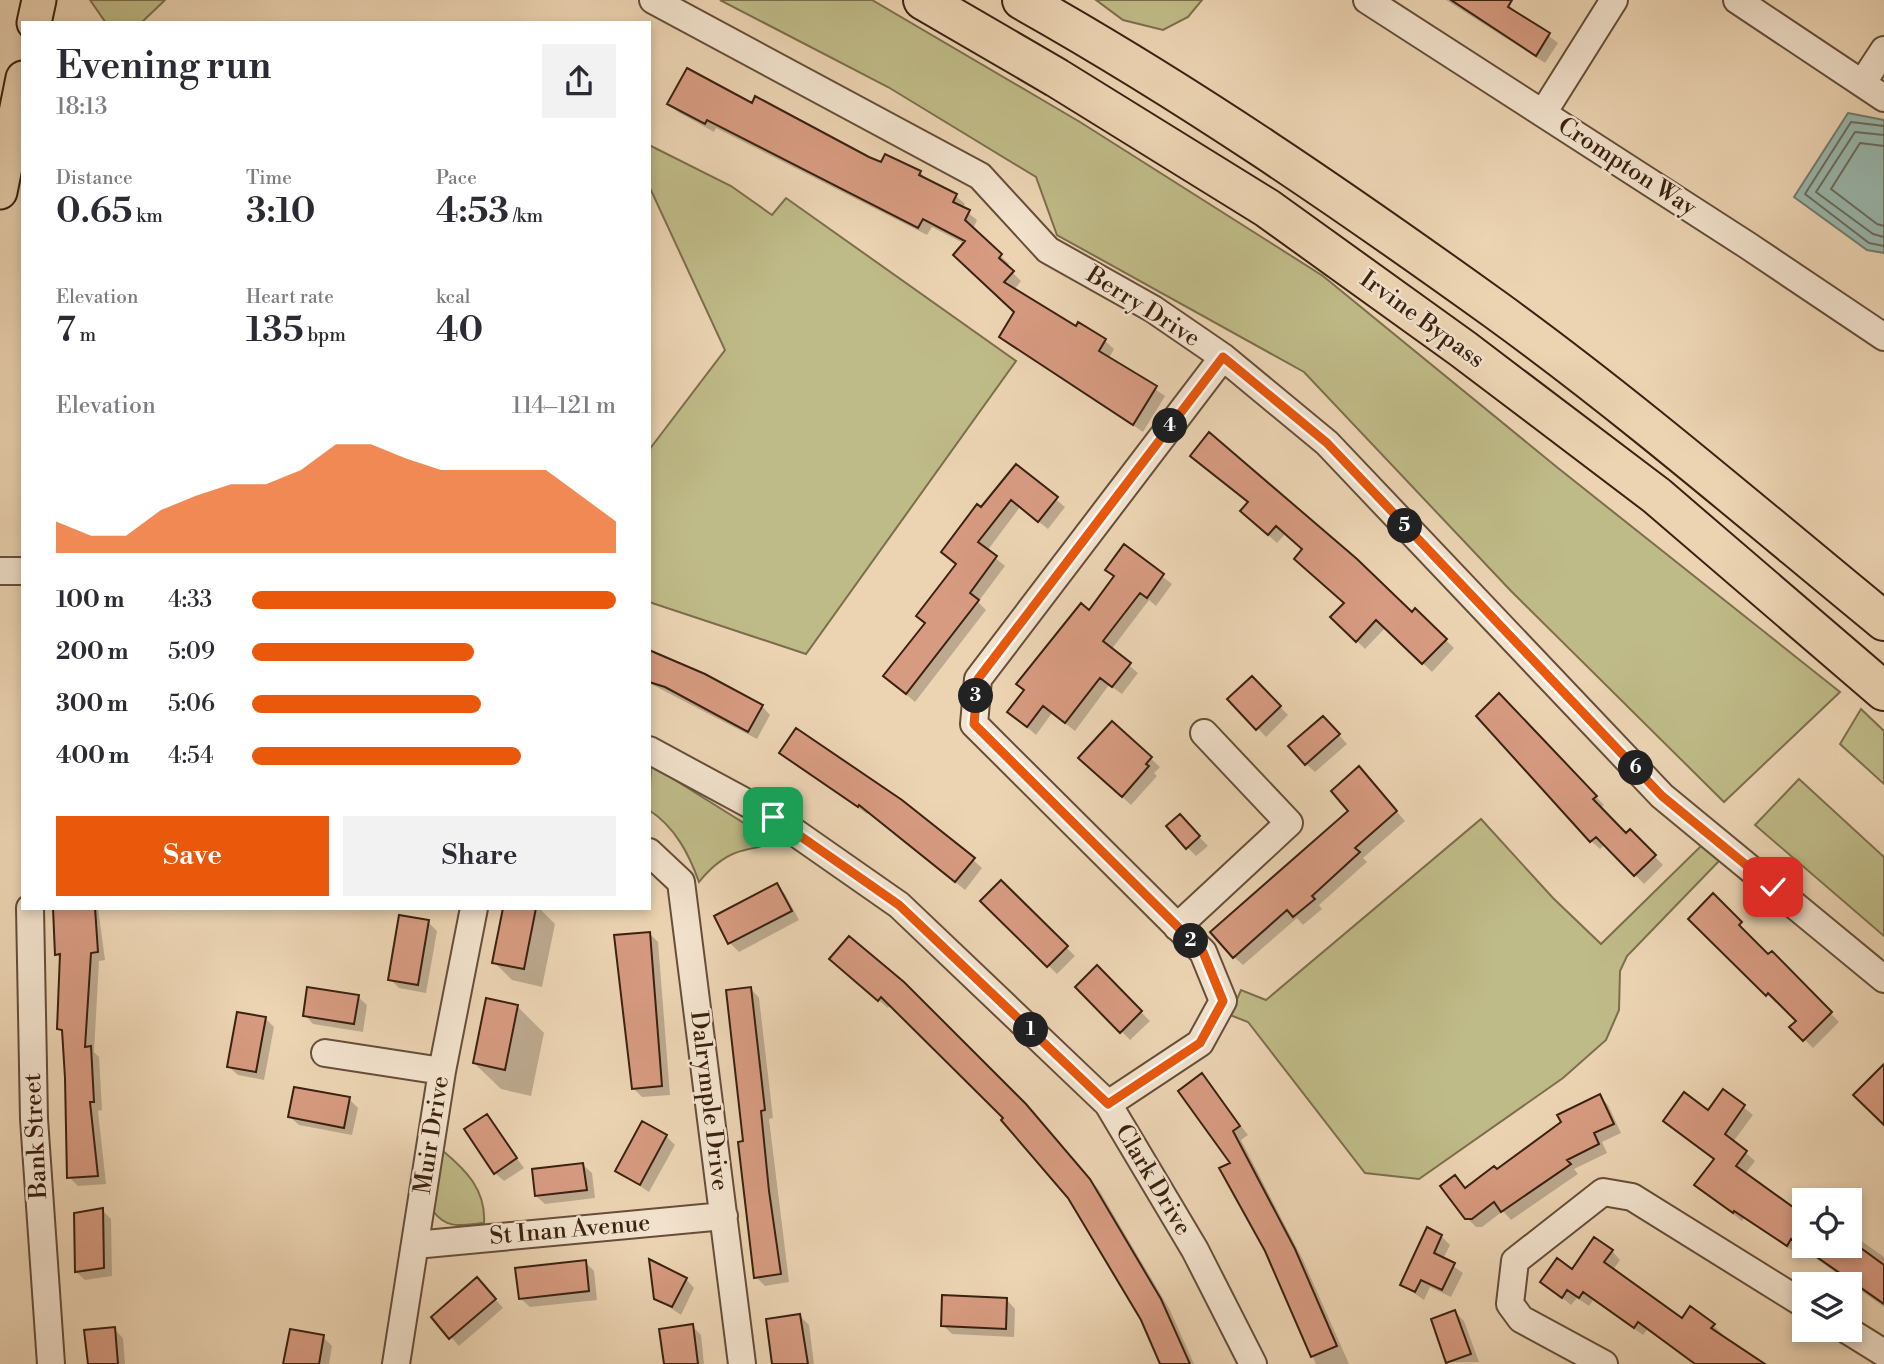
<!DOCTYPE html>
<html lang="en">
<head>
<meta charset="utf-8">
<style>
	:root { --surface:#fff; --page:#f2f2f3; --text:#2b2b33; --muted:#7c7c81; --accent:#ea580c }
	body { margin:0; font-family:"Libre Bodoni",serif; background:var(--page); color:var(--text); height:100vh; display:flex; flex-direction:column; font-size:26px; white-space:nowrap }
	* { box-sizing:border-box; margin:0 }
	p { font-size:23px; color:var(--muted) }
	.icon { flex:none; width:38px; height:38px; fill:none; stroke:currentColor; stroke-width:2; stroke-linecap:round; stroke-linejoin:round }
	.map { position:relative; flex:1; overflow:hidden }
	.sheet { position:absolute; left:21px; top:21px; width:630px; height:889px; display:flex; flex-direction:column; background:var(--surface); border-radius:0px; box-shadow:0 4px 10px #0003 }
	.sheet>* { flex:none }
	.buttons { position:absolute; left:1792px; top:1188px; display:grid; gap:14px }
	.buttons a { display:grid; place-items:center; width:70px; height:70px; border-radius:0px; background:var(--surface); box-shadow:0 4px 10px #0003; font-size:35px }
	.pin { position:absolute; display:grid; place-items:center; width:60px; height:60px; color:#fff; margin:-30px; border-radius:14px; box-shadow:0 4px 10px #0006 }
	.km { position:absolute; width:35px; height:35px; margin:-18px; border-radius:50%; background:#222; color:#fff; font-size:19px; line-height:35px; text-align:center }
	.round { display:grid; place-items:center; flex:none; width:74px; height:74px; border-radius:0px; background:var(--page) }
	.head { display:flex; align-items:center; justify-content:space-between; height:119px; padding:0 35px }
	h1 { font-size:38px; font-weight:600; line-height:52px }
	.stats { display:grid; grid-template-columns:repeat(3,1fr); gap:10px; height:119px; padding:7px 35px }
	.stats div { display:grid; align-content:center }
	.stats b { font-size:35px; font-weight:600 }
	.stats small { font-size:19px; font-weight:400 }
	.stats p { font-size:19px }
	.chart { height:196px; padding:14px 35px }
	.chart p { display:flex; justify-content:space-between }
	.chart svg { width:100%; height:126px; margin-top:7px; fill:var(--accent); opacity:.7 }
	.cta { display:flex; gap:14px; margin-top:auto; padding:14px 35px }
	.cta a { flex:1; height:80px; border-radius:0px; background:var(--accent); color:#fff; font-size:28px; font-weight:600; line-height:80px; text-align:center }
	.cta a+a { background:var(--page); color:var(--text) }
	ul { padding:0 35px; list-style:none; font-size:23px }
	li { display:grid; grid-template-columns:112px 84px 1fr; align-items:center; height:52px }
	li i { height:18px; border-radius:9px; background:var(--accent) }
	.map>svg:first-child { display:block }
	.green { fill:#bfbb88; stroke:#7c6e4c; stroke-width:2 }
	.water { fill:#99b8ae; stroke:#737c6f; stroke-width:2 }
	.shadow { fill:#0003 }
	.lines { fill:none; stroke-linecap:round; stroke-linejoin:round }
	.shore { stroke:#6a6c5f; stroke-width:2 }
	.building { fill:#d79b81; stroke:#3a2110; stroke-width:2 }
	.minor-casing { stroke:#664e39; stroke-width:30 }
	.major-casing { stroke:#3a2110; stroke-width:37 }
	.highway-casing { stroke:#3a2110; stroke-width:42 }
	.minor { stroke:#f3e3ce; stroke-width:26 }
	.major { stroke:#ecd4b3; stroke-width:33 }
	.highway { stroke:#ecd4b3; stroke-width:38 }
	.route-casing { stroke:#fff; stroke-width:14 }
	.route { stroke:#ea580c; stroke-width:9 }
	.labels { text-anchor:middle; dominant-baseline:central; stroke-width:5; stroke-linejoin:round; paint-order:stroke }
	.street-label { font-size:24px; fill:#3a2110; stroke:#f3e3ce }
</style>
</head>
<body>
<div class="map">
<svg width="1884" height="1364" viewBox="0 0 1884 1364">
	<rect width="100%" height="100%" fill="#ecd4b3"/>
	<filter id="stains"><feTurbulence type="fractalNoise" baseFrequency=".00286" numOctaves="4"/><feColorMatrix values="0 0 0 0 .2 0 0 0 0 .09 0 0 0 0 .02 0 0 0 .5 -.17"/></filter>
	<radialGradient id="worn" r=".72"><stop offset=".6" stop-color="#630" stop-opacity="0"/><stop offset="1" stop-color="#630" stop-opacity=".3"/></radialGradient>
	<path class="green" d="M 90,0 L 165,0 L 141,23 L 106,23 Z
		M 720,0 L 872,0 L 1080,122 L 1323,276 L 1558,468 L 1840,692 L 1724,802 L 1511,591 L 1304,372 L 1057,235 L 1036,177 L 888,87 Z
		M 1096,0 L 1202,0 L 1188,17 L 1163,30 L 1123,20 Z
		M 649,145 L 731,186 L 772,215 L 786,198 L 1016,361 L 806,654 L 649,602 L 649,450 L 725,350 L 649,186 Z
		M 1861,709 L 1884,731 L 1884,784 L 1840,744 Z
		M 651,765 L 771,840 C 761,848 757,847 745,850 C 726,854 711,867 699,882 C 689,854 675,827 649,810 Z
		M 1799,779 L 1884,857 L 1884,936 L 1755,825 Z
		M 1481,819 L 1553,898 L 1601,944 L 1701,846 L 1719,861 L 1627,956 L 1620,971 L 1619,1010 L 1606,1040 L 1563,1078 L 1419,1179 L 1365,1173 L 1248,1022 L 1230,1015 L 1241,990 L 1266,1000 Z
		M 443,1151 C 466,1170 486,1190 484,1223 C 462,1225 447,1230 433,1211 Z"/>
	<path class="water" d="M 1848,113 L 1884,120 L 1884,253 L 1867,250 L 1794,197 Z"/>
	<path class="shadow" d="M 1446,0 L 1502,0 L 1558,43 L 1545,63 Z
		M 669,104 L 753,105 L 868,159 L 920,172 L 929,182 L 956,196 L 965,204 L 962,208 L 977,220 L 973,229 L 1009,264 L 1007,267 L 1021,281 L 1014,290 L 1077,329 L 1079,325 L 1105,341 L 1114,349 L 1109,358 L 1165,396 L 1143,432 L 1001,336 L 1016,312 L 965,244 L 932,227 L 927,235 L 716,128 L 714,132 L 678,112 Z
		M 1016,466 L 1065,507 L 1048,529 L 1020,507 L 987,551 L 1005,566 L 978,602 L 986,610 L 915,702 L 885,676 L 927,624 L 957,565 L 943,552 Z
		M 1250,503 L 1412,614 L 1416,611 L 1454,648 L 1432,672 L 1386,627 L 1365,649 L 1333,617 L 1346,604 L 1304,550 L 1286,533 L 1277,543 L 1251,520 Z
		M 1124,547 L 1172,584 L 1156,606 L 1149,600 L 1111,650 L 1138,673 L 1122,694 L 1109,685 L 1075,731 L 1052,713 L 1036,735 L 1009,712 L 1116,577 Z
		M 649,651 L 762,706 L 770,715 L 757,739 L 649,683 Z
		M 1252,678 L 1288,715 L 1266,737 L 1230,699 Z
		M 1499,696 L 1604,805 L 1600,809 L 1626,836 L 1630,831 L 1663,865 L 1644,884 L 1605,844 L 1600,849 L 1591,841 Z
		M 1112,723 L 1160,767 L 1154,773 L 1157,776 L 1131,805 L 1089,767 Z
		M 1332,727 L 1347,744 L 1315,772 L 1306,764 Z
		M 782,753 L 973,860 L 982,868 L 965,890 L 869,812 L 867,814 Z
		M 1367,777 L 1405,821 L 1363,858 L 1367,862 L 1319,905 L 1322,909 L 1303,925 L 1297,918 L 1243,965 L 1234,957 L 1351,812 Z
		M 1179,816 L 1208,846 L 1196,856 L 1187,847 Z
		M 1001,883 L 1075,956 L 1057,974 L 983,901 Z
		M 776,885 L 785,894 L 799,920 L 739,952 L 730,943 L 716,916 Z
		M 1713,896 L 1768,956 L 1772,953 L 1839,1022 L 1813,1048 L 1792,1027 L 1798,1021 L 1778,1001 L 1776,1003 L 1690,919 Z
		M 54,908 L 98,908 L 105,960 L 99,961 L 94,1052 L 99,1057 L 102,1110 L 98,1111 L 106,1184 L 78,1186 L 69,1177 L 64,1033 L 59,1029 L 62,959 L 57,954 Z
		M 505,908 L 539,908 L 555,924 L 542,987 L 512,980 L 494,962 Z
		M 428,922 L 437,931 L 426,993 L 399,988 L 390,979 Z
		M 649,933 L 658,942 L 670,1095 L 642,1097 L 633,1088 Z
		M 840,968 L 903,984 L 1035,1115 L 1099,1190 L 1170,1310 L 1194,1364 L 1162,1364 L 1142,1320 L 1069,1197 L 1006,1119 L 891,1004 L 888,1008 Z
		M 1097,968 L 1150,1021 L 1130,1040 L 1078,987 Z
		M 751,989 L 759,998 L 773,1118 L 769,1119 L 789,1282 L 765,1286 L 756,1277 L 745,1143 Z
		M 358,997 L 367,1005 L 363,1032 L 313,1024 L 305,1015 Z
		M 517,1006 L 544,1033 L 531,1096 L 501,1089 L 474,1063 Z
		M 265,1018 L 274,1027 L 264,1080 L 238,1075 L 229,1067 Z
		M 1202,1076 L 1248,1135 L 1241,1140 L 1303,1260 L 1349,1364 L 1316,1364 L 1266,1251 Z
		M 1724,1091 L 1753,1115 L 1733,1142 L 1755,1161 L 1744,1175 L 1804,1217 L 1804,1246 L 1850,1246 L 1850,1233 L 1884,1257 L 1884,1307 L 1800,1247 L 1796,1253 L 1744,1218 L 1742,1221 L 1697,1185 L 1715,1160 L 1665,1121 L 1708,1113 Z
		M 1599,1096 L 1608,1105 L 1621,1133 L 1602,1142 L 1607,1153 L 1574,1169 L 1578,1174 L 1511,1220 L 1503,1211 L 1482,1227 L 1476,1227 L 1467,1218 L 1455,1177 L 1466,1189 L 1497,1171 Z
		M 349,1099 L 358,1108 L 352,1135 L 299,1125 L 290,1117 Z
		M 487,1116 L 524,1168 L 504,1181 L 495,1173 Z
		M 666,1136 L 675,1145 L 649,1192 L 617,1171 Z
		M 583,1165 L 592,1173 L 595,1198 L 545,1204 L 536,1196 Z
		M 102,1210 L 111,1219 L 112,1276 L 85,1280 L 76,1272 Z
		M 1441,1236 L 1450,1245 L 1443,1259 L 1463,1273 L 1451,1297 L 1430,1287 L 1424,1300 L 1402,1285 Z
		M 1612,1251 L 1620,1260 L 1613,1270 L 1682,1321 L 1713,1325 L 1722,1334 L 1720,1336 L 1762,1364 L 1697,1364 L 1647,1330 L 1643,1335 L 1593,1300 L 1589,1306 L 1577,1298 L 1571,1305 L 1543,1282 L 1573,1271 Z
		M 585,1262 L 594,1271 L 597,1300 L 530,1307 L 521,1299 Z
		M 686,1279 L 694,1288 L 681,1315 L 656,1298 Z
		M 485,1288 L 503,1308 L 459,1346 L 451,1337 Z
		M 1007,1300 L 1015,1309 L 1014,1337 L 952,1334 L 943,1325 Z
		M 1455,1312 L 1464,1321 L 1479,1362 L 1448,1362 Z
		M 800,1316 L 809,1325 L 814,1364 L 774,1364 Z
		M 692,1326 L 701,1335 L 704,1364 L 666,1364 Z
		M 114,1329 L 123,1338 L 125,1364 L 89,1364 Z
		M 323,1337 L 332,1346 L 329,1364 L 285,1364 Z"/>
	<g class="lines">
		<path class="shore" d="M 1884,126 L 1851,122 L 1805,194 L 1869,243 L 1884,246
			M 1884,135 L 1855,132 L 1816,192 L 1873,234 L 1884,237
			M 1884,146 L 1860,143 L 1831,189 L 1877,224 L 1884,226"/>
	</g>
	<path class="building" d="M 1451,0 L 1512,0 L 1508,7 L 1550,33 L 1536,56 Z
		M 687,68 L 752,103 L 755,96 L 869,157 L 881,162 L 885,154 L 921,171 L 919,175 L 957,194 L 953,202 L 970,210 L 965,220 L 1002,254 L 999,258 L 1014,271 L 1004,282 L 1076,326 L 1078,322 L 1106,339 L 1099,351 L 1157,386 L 1133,425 L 999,337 L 1014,312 L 953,255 L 965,241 L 923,219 L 918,228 L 707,120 L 705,124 L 667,104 Z
		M 1209,432 L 1357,559 L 1412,612 L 1415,608 L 1447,639 L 1422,664 L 1376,620 L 1356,642 L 1330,617 L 1344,603 L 1294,559 L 1302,549 L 1276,526 L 1268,535 L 1240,511 L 1248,502 L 1190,456 Z
		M 1016,464 L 1058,497 L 1038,522 L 1011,500 L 978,542 L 997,556 L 970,593 L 979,600 L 906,694 L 883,676 L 925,623 L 916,616 L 956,564 L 941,552 L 977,504 L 981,507 Z
		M 1124,544 L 1164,574 L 1147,598 L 1140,593 L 1103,641 L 1131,663 L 1112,687 L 1100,678 L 1065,723 L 1043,706 L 1027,727 L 1007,712 L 1024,690 L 1016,684 L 1081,603 L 1089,610 L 1114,576 L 1105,570 Z
		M 649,650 L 705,674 L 763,705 L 748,732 L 665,687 L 649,682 Z
		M 1252,676 L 1281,706 L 1256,730 L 1227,699 Z
		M 1499,693 L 1597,796 L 1593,799 L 1626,833 L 1630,829 L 1656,855 L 1634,876 L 1596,837 L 1590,842 L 1476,716 Z
		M 1323,716 L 1340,734 L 1305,765 L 1288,746 Z
		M 1112,721 L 1152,757 L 1146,764 L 1149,766 L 1122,797 L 1078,758 Z
		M 796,728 L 902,800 L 975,858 L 955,882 L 859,805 L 858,807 L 779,753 Z
		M 1359,766 L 1397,811 L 1355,848 L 1360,852 L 1312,896 L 1315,899 L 1293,917 L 1287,910 L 1233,958 L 1210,932 L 1348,811 L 1331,791 Z
		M 1180,814 L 1200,836 L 1186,849 L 1166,826 Z
		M 1001,880 L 1068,946 L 1047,967 L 980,901 Z
		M 777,883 L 792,911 L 728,944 L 714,916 Z
		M 1713,893 L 1742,922 L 1739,925 L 1768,954 L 1772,951 L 1832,1012 L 1803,1041 L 1789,1027 L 1796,1021 L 1768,993 L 1766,996 L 1688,919 Z
		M 53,908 L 95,908 L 98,952 L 91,953 L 85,1047 L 91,1046 L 94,1102 L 90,1102 L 98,1176 L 67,1178 L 65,1078 L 62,1030 L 57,1029 L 60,954 L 55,955 Z
		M 503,908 L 536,908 L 524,969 L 492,963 Z
		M 399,915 L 429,920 L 418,985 L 388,980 Z
		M 650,932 L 662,1086 L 632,1089 L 614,935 Z
		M 849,936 L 904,982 L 1026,1104 L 1090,1179 L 1161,1299 L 1190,1364 L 1160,1364 L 1141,1320 L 1068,1198 L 1001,1120 L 1003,1118 L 881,997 L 878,1001 L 829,959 Z
		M 1097,965 L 1142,1011 L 1120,1033 L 1075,987 Z
		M 307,987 L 359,995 L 354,1024 L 303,1016 Z
		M 751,987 L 765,1110 L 761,1111 L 769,1191 L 781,1274 L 754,1278 L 738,1142 L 743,1141 L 726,990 Z
		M 486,998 L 518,1005 L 505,1070 L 473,1063 Z
		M 237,1012 L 266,1017 L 256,1072 L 227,1067 Z
		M 1884,1064 L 1884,1125 L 1853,1095 Z
		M 1202,1073 L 1240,1126 L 1233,1131 L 1295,1249 L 1337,1346 L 1311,1357 L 1265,1251 L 1219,1168 L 1230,1163 L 1178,1091 Z
		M 294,1087 L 350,1097 L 344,1128 L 288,1117 Z
		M 1723,1089 L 1745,1105 L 1725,1134 L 1747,1151 L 1736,1166 L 1804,1215 L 1804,1246 L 1858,1246 L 1884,1265 L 1884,1304 L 1791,1239 L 1787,1246 L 1734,1211 L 1733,1213 L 1694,1185 L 1714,1159 L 1663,1121 L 1684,1092 L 1708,1110 Z
		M 1600,1094 L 1614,1124 L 1594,1133 L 1599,1144 L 1567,1160 L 1571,1164 L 1501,1212 L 1494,1202 L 1472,1219 L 1465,1219 L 1440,1186 L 1455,1175 L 1465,1188 L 1494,1166 L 1497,1169 L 1561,1122 L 1557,1115 Z
		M 487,1114 L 517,1158 L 494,1174 L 464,1129 Z
		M 642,1121 L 667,1135 L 640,1185 L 615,1171 Z
		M 583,1163 L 587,1190 L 535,1196 L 532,1169 Z
		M 103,1208 L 104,1268 L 75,1272 L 74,1213 Z
		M 1427,1227 L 1442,1235 L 1434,1253 L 1455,1263 L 1442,1290 L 1421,1280 L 1415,1292 L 1400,1285 Z
		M 1594,1237 L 1613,1250 L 1604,1262 L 1682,1318 L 1690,1306 L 1715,1324 L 1711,1328 L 1765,1364 L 1695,1364 L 1638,1322 L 1634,1328 L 1583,1292 L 1579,1298 L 1567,1290 L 1562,1298 L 1540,1282 L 1557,1258 L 1572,1269 Z
		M 649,1259 L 687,1278 L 672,1307 L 654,1299 Z
		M 586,1260 L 589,1291 L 519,1299 L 515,1268 Z
		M 477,1277 L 496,1299 L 449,1339 L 431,1317 Z
		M 942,1295 L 1007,1298 L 1006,1329 L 941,1326 Z
		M 1455,1310 L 1471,1354 L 1446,1363 L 1431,1319 Z
		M 800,1314 L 808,1364 L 772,1364 L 766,1319 Z
		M 693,1324 L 698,1364 L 664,1364 L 659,1329 Z
		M 115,1327 L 118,1364 L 88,1364 L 84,1330 Z
		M 290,1329 L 324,1335 L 319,1364 L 283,1364 Z"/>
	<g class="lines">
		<defs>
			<path id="minor" d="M 653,0 L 980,176 L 1048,250 L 1153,309 L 1223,357 L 1327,443 L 1662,796 L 1884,979
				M 1367,0 L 1747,245 L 1884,337
				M 1737,0 L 1884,98
				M 1863,82 L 1884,50
				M 1543,113 L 1614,0
				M 0,571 L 23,571
				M 649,750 L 773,817 L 899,905 L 1108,1104 L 1195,1250 L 1253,1364
				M 649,852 L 681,882 L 742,1364
				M 30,908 L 34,1119 L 51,1364
				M 1177,927 L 1289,823 L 1204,733
				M 325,1053 L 442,1071
				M 1108,1104 L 1200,1043 L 1223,1001 L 1203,952 L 974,724 L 978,679 L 1223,357
				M 415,1245 L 724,1216
				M 1847,1330 L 1884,1353
				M 396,1364 L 442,1071 L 474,908
				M 1604,1364 L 1521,1319 L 1510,1304 L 1515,1261 L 1603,1192 L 1632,1197 L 1804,1304"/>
			<path id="major" d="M 34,23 L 39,0
				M 0,192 L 23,78"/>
			<path id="highway" d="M 923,0 L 1057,78 L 1267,208 L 1463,349 L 1657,496 L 1884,691
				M 1022,0 C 1186,92 1343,200 1496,310 C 1630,407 1756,516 1884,621"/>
		</defs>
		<use href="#minor" class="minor-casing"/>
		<use href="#major" class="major-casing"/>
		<use href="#highway" class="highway-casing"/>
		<use href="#minor" class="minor"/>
		<use href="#major" class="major"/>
		<use href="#highway" class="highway"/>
	</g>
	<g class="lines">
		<defs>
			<path id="route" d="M 773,817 L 899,905 L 1108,1104 L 1200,1043 L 1223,1001 L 1203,952 L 974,724 L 978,679 L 1223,357 L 1327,443 L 1662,796 L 1773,887"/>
		</defs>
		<use href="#route" class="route-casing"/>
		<use href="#route" class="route"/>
	</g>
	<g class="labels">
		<g class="street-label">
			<text transform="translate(1627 167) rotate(33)">Crompton Way</text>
			<text transform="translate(1143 307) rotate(32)">Berry Drive</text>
			<text transform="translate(1422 320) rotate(36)">Irvine Bypass</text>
			<text transform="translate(709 1101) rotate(83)">Dalrymple Drive</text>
			<text transform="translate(432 1135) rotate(-81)">Muir Drive</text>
			<text transform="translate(36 1136) rotate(-93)">Bank Street</text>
			<text transform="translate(1153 1180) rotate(59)">Clark Drive</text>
			<text transform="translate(570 1230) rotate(-5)">St Inan Avenue</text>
		</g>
	</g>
	<rect width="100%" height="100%" filter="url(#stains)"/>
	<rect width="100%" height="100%" fill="url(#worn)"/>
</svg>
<div class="buttons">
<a><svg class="icon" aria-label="locate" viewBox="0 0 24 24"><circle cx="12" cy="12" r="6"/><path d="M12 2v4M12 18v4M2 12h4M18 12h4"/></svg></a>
<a><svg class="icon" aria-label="layers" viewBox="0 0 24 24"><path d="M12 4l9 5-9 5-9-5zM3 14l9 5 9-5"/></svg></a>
</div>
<div class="pin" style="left:773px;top:817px;background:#1e9e55"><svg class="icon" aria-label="arrive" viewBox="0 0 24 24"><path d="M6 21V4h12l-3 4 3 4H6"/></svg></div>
<div class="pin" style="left:1773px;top:887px;background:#d93025"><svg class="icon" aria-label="check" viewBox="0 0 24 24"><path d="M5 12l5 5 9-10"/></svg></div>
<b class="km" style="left:1031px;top:1030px">1</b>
<b class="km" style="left:1191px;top:941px">2</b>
<b class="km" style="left:976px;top:696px">3</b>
<b class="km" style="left:1170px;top:426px">4</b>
<b class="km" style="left:1405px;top:526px">5</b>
<b class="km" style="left:1636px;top:768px">6</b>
<section class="sheet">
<div class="head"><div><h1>Evening run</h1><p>18:13</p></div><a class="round"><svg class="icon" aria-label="share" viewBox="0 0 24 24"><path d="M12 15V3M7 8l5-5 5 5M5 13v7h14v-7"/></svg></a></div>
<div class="stats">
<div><p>Distance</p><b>0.65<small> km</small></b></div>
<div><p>Time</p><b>3:10</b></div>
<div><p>Pace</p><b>4:53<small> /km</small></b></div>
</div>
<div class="stats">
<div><p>Elevation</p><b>7<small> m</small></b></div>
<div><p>Heart rate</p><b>135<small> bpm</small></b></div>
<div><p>kcal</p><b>40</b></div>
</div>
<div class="chart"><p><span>Elevation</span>114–121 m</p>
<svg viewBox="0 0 160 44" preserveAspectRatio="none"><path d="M0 44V33L10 38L20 38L30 29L40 24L50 20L60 20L70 15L80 6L90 6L100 11L110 15L120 15L130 15L140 15L150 24L160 33V44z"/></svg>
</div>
<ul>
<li><b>100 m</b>4:33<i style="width:100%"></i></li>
<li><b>200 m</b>5:09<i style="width:61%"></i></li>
<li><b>300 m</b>5:06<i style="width:63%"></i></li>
<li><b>400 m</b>4:54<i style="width:74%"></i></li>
</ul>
<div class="cta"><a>Save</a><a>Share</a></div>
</section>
</div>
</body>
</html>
